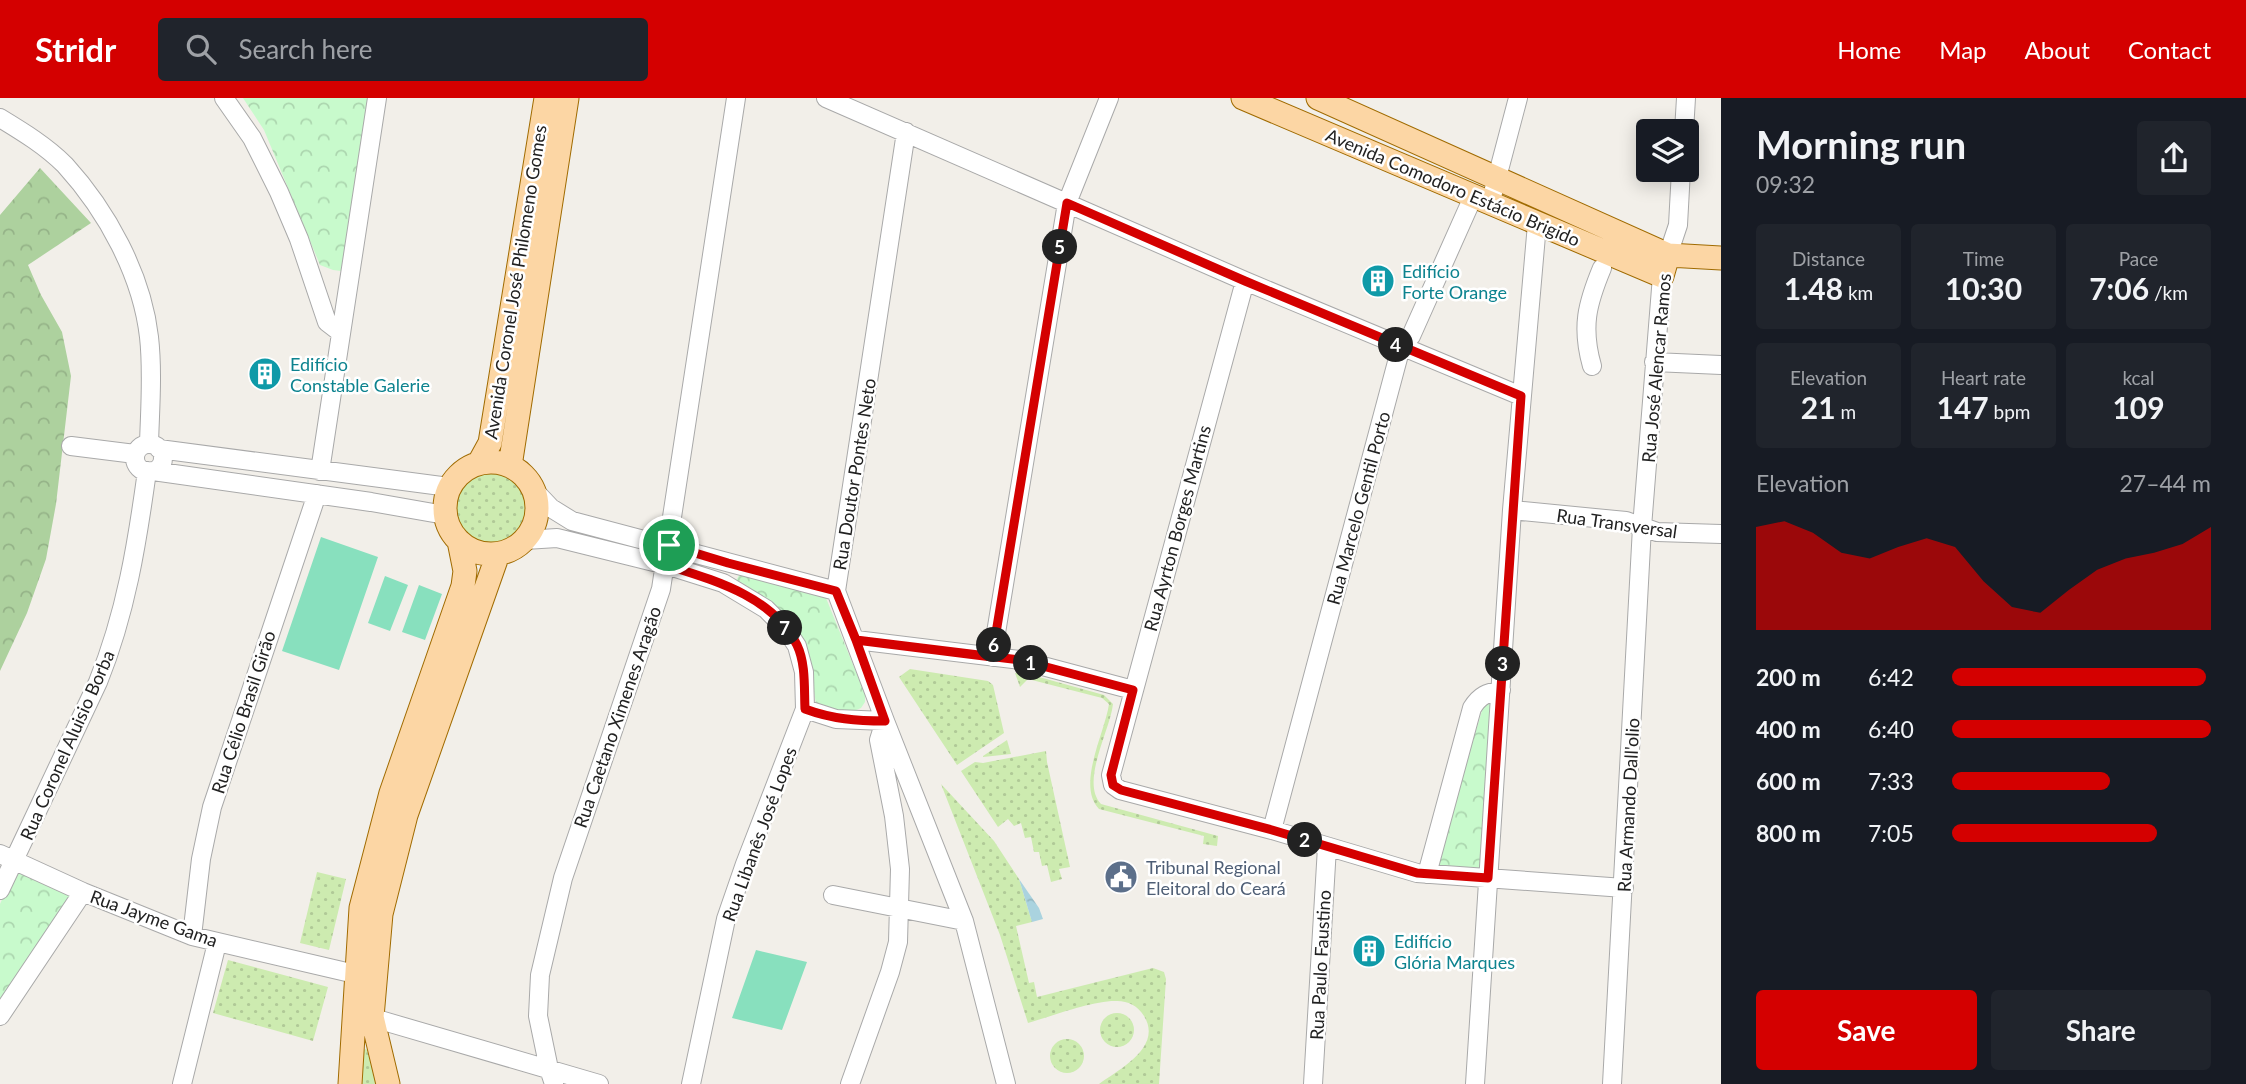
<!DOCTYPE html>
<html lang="en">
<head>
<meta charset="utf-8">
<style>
	:root { --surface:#171b24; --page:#20242c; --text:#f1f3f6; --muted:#9ea1a6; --accent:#d40000 }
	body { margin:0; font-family:Lato,sans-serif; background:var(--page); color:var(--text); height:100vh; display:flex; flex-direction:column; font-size:26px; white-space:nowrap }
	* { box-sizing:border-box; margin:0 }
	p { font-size:23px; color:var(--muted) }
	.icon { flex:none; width:38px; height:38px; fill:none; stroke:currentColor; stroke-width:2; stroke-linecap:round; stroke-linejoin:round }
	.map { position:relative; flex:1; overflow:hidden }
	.details { display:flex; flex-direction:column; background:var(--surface); width:525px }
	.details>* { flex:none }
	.tools { position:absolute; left:1636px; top:21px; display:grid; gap:14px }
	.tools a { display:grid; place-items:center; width:63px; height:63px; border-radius:7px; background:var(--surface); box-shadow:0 4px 18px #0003; font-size:35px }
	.pin { position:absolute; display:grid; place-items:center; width:60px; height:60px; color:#fff; margin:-30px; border:4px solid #fff; border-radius:50%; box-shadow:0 2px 7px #0007 }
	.km { position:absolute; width:35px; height:35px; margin:-18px; border-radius:50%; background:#222; color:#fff; font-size:19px; line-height:35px; text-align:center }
	.round { display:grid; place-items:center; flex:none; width:74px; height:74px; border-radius:7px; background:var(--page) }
	.summary { display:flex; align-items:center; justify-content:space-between; height:119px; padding:0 35px }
	h1 { font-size:38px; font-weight:700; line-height:52px }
	.figures { display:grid; grid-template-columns:repeat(3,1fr); gap:10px; height:119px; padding:7px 35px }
	.figures div { display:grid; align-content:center; border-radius:7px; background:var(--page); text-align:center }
	.figures b { font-size:30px; font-weight:700 }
	.figures small { font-size:19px; font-weight:400 }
	.figures p { font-size:19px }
	.chart { height:196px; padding:14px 35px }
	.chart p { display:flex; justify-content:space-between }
	.chart svg { width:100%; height:126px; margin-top:7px; fill:var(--accent); opacity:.7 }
	.button { display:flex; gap:14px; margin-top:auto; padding:14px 35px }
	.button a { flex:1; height:80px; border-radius:7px; background:var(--accent); color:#fff; font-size:28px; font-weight:700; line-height:80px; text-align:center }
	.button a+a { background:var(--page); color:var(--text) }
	ul { padding:0 35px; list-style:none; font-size:23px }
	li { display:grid; grid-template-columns:112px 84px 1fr; align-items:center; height:52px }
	li i { height:18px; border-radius:9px; background:var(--accent) }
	header { display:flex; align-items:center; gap:42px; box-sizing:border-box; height:98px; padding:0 35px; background:var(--accent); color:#fff }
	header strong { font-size:33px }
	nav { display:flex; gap:38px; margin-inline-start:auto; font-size:24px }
	.search { width:490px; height:63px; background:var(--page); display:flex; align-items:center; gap:18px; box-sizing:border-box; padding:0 24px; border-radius:7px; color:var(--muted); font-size:26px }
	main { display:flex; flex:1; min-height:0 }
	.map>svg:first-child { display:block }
	.grass { fill:url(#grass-dots) }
	.forest { fill:url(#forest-crowns) }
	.park { fill:url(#park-crowns) }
	.pitch { fill:#88e0be }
	.water { fill:url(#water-ripples) }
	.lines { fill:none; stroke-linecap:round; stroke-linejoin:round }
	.minor-casing { stroke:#a9a9a9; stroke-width:20 }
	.major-casing { stroke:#a06b00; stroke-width:25 }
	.minor { stroke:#fff; stroke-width:18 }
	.major { stroke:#fcd6a4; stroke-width:23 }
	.route-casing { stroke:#fff; stroke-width:14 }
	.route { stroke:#d40000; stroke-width:9 }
	.labels { text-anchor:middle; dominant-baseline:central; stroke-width:5; stroke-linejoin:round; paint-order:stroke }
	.street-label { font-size:18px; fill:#222; stroke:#fff }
	.culture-label { font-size:18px; fill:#0d838f; stroke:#fff; text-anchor:start }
	.service-label { font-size:18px; fill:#4e5e75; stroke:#fff; text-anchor:start }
</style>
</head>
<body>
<header>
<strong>Stridr</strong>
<div class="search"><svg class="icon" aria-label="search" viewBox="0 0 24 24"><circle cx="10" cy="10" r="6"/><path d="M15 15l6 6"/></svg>Search here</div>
<nav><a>Home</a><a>Map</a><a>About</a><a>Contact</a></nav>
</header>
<main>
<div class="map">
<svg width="1721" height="986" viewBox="0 0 1721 986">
	<defs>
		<pattern id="grass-dots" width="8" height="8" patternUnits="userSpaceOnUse" patternTransform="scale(1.75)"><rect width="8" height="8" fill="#cdebb0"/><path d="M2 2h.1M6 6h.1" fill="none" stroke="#b0c997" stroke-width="1.8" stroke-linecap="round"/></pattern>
		<pattern id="forest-crowns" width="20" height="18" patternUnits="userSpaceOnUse" patternTransform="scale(1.75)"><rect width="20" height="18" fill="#add19e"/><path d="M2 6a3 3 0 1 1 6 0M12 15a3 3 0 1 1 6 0" fill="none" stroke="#95b388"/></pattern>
		<pattern id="park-crowns" width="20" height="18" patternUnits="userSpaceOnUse" patternTransform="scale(1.75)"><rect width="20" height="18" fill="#c8facc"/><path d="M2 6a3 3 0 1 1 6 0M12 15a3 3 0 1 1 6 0" fill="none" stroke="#acd6af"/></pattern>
		<pattern id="water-ripples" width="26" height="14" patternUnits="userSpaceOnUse" patternTransform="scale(1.75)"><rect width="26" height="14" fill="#aad3df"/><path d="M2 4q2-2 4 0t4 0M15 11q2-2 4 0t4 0" fill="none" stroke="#92b5bf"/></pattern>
	</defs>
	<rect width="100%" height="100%" fill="#f2efe9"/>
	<path class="grass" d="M453 410a36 36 0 1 1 72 0a36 36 0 1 1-72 0Z
		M 910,571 L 988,583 L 993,587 L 1004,635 L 957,667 L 899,579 Z
		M 1021,574 L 1104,597 L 1113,606 C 1110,633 1080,684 1101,706 L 1218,738 L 1217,748 L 1203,746 L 1204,738 L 1099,711 C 1076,687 1105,635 1109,606 L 1102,600 L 1028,581 L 1020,589 L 1015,575 Z
		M 1007,642 L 1011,656 L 983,659 L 983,658 Z
		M 1046,653 L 1047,664 L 1070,769 L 1059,771 L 1062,781 L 1051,784 L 1047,767 L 1042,768 L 1039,754 L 1034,754 L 1031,739 L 1025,740 L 1021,725 L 1014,728 L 1008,721 L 998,729 L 961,673 L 975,664 L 983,665 Z
		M 941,686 L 994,743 L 1019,781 L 1032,824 L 1016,828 L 1029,885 L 1034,884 L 1037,899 L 1153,870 L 1164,874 L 1166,881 L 1159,986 L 1099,986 C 1120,971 1163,949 1144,918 C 1138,908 1128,903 1117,903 C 1094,902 1052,918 1028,925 L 1000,837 Z
		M 317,774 L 346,781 L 329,852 L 300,845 Z
		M 228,862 L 328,889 L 313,943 L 213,915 Z
		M1100 932a17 17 0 1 1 34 0a17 17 0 1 1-34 0Z
		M1050 958a17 17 0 1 1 34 0a17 17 0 1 1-34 0Z
		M 366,951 L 367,952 L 377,986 L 360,986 L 363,952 Z"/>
	<path class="forest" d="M 40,70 L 91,125 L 28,167 L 41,197 L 62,234 L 71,278 L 56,406 L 46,461 L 27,515 L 0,573 L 0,117 Z"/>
	<path class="park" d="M 243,0 L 368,0 L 341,173 L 333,172 L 320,167 L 264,32 Z
		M 739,477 L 821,497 L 826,500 L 865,596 L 865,604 L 861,610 C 848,617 829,612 816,606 L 809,562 L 736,483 Z
		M 1491,605 L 1482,773 L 1435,768 L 1484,606 Z
		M 17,775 L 20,775 L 71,797 L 0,903 L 0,806 L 13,777 Z"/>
	<path class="pitch" d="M 321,439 L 378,459 L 339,572 L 282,553 Z
		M 385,478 L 408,487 L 390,533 L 368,525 Z
		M 419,487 L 442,496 L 425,542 L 402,534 Z
		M 756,852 L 807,864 L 782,932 L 732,920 Z"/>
	<path class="water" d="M 1019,781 L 1039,810 L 1043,821 L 1032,824 Z"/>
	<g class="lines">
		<defs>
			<path id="minor" d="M 224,0 L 252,40 L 279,94 L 299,141 L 327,224 L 340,234
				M 826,0 L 1245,183 L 1521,298
				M 0,20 C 23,34 46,48 65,67 C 107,113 142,177 149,239 C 153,274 150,311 149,346
				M 1684,33 L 1686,0
				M 906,34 L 836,493 L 885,623 L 964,823 L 1006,986
				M 1490,106 L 1518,0
				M 1668,157 L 1678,127 L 1681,72
				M 1245,183 L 1111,677 L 1113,687 L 1120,692 L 1272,732 L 1417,775 L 1624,790
				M 1654,264 L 1721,267
				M 1592,268 C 1581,229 1587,206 1602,170
				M135 360a14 14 0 1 1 28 0a14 14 0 1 1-28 0Z
				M 71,348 L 135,356
				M 159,351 L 449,389
				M 153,373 L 371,404 L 445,417
				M 320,373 L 377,0
				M 534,392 L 551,410 L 572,423 L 836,493
				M 1512,412 L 1626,423 L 1657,434 L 1721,436
				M 525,442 L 557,440 L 666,467 L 723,485 L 766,511 L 785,530 L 797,548 L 804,574 L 805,611 L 745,766 L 726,821 L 691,986
				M 856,542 L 1020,562 L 1133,592
				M 992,559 L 1067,105 L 1109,0
				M 805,611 L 836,621 L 885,623
				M 1272,732 L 1401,249 L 1411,238 L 1473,99
				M 0,756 L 83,794 L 192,838 L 355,876
				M 1427,776 L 1472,610 C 1480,597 1487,595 1501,592
				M 0,792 L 98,584 C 126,515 137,446 147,373
				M 833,797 L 964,823
				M 192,838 L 201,761 L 212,709 L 317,396
				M 363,917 L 599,986
				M 0,918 L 83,794
				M 182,986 L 217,845
				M 554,986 L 549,971 L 538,918 L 540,877 L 563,780 L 661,491 L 736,0
				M 850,986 L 890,874 L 898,844 L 900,771 L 894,718 L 879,642 L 885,623
				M 1313,986 L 1327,749
				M 1475,986 L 1512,412 L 1537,126
				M 1612,986 L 1642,429 L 1662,178"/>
			<path id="major" d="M 1243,0 L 1662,178 L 1668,157
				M 1318,0 L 1668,157 L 1721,160
				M445 410a46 46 0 1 1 92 0a46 46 0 1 1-92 0Z
				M 479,365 L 490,345 L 546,0
				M 510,368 L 567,0
				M 350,986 L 361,810 L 391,695 L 463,488 L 465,473 L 459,443
				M 388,986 L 372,919 L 381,816 L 406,717 L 498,456"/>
		</defs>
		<use href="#minor" class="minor-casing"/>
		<use href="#major" class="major-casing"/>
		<use href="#minor" class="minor"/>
		<use href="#major" class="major"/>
	</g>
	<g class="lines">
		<defs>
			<path id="route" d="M 669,447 L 728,465 L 836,493 L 856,542 L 1020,562 L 1133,592 L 1111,677 L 1113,687 L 1121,692 L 1272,732 L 1417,775 L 1488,780 L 1521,298 L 1245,183 L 1067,105 L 992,559 L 856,542 L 885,623 C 857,623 832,621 805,611 C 804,590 806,566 797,547 C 773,498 713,482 666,467 L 669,447"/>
		</defs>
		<use href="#route" class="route-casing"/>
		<use href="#route" class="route"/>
	</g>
	<defs>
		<symbol id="building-disc" viewBox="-11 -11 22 22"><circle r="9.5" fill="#0f9aa8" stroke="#fff"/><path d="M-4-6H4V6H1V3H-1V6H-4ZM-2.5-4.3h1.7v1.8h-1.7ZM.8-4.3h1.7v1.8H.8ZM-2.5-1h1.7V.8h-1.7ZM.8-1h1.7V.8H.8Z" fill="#fff"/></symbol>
		<symbol id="civic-disc" viewBox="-11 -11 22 22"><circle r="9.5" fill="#5c6f8a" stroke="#fff"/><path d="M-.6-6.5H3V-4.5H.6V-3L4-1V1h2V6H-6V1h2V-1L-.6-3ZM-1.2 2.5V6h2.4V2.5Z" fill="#fff"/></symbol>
	</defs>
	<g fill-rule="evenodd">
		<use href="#building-disc" x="1359" y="164" width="38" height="38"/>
		<use href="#building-disc" x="246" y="257" width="38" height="38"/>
		<use href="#civic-disc" x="1102" y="760" width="38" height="38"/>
		<use href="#building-disc" x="1350" y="834" width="38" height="38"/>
	</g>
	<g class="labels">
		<g class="street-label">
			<text transform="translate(1453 89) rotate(23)">Avenida Comodoro Estácio Brigido</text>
			<text transform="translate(515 184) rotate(-81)">Avenida Coronel José Philomeno Gomes</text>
			<text transform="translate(1656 270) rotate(-85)">Rua José Alencar Ramos</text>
			<text transform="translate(854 376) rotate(-81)">Rua Doutor Pontes Neto</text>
			<text transform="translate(1358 410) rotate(-75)">Rua Marcelo Gentil Porto</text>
			<text transform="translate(1617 425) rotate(8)">Rua Transversal</text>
			<text transform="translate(1177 430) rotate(-75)">Rua Ayrton Borges Martins</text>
			<text transform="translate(243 614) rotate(-72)">Rua Célio Brasil Girão</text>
			<text transform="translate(617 619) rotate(-71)">Rua Caetano Ximenes Aragão</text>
			<text transform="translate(67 647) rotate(-66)">Rua Coronel Aluisio Borba</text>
			<text transform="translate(1628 707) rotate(-87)">Rua Armando Dall'olio</text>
			<text transform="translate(759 736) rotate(-70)">Rua Libanês José Lopes</text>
			<text transform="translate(154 820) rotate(20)">Rua Jayme Gama</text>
			<text transform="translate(1320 867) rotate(-87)">Rua Paulo Faustino</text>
		</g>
		<g class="culture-label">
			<text x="1402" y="173">Edifício<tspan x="1402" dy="21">Forte Orange</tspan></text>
			<text x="290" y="266">Edifício<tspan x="290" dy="21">Constable Galerie</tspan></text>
			<text x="1394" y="843">Edifício<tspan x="1394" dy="21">Glória Marques</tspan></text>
		</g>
		<g class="service-label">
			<text x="1146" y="769">Tribunal Regional<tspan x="1146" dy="21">Eleitoral do Ceará</tspan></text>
		</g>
	</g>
</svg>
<div class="tools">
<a><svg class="icon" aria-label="layers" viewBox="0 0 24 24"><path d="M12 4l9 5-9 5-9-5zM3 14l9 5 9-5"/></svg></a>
</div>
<div class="pin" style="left:669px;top:447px;background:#1e9e55"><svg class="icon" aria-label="arrive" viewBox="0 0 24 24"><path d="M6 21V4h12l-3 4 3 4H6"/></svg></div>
<b class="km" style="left:1031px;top:565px">1</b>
<b class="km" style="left:1305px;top:742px">2</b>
<b class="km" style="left:1503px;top:566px">3</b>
<b class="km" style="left:1396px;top:247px">4</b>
<b class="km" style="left:1060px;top:149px">5</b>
<b class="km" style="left:994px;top:547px">6</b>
<b class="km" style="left:785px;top:530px">7</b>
</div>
<section class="details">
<div class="summary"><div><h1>Morning run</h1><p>09:32</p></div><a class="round"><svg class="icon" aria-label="share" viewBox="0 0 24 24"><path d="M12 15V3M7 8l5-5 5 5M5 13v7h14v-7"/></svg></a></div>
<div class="figures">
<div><p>Distance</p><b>1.48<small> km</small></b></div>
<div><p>Time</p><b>10:30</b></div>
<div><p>Pace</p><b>7:06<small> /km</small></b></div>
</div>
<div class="figures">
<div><p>Elevation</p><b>21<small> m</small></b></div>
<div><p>Heart rate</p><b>147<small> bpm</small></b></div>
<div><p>kcal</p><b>109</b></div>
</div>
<div class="chart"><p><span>Elevation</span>27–44 m</p>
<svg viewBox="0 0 160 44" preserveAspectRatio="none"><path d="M0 44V8L10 6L20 10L30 17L40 19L50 15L60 12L70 15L80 27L90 36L100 38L110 30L120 23L130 19L140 17L150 14L160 8V44z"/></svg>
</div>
<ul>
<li><b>200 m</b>6:42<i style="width:98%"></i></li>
<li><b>400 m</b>6:40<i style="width:100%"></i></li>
<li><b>600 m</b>7:33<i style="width:61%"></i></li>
<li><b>800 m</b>7:05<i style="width:79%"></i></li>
</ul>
<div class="button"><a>Save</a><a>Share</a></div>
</section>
</main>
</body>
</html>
